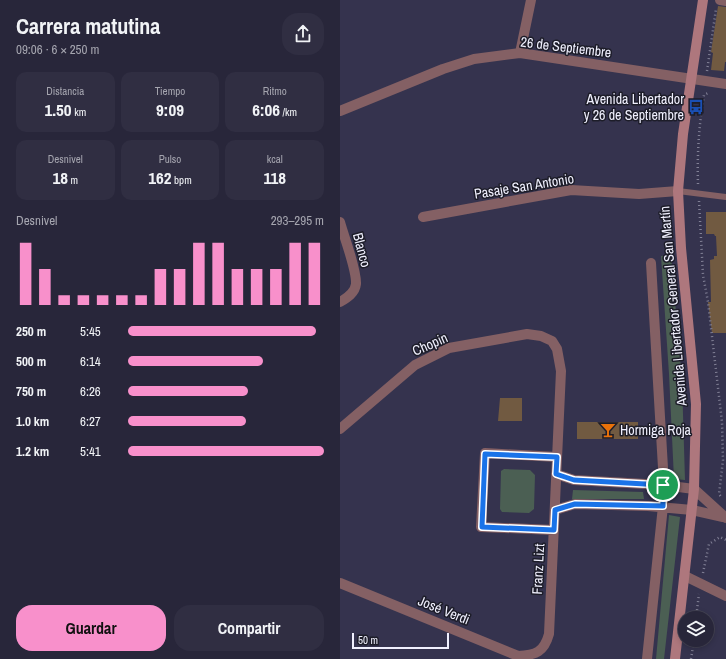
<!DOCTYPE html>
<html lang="es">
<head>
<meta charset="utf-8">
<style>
	:root { --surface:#28263a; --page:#302e42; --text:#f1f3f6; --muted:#a5a5af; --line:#444354; --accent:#f890cb }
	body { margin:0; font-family:"Archivo Narrow",sans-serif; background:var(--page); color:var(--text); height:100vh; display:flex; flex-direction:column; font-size:15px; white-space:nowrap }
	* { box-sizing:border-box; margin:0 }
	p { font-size:13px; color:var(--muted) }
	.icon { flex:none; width:22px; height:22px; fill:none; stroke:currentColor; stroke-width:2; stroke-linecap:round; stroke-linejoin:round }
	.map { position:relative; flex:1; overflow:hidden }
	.panel { display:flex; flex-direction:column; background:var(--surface); width:340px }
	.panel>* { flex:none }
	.controls { position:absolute; left:338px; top:611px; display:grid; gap:8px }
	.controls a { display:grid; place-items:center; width:36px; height:36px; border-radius:50%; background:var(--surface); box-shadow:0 2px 6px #0003,0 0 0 1px var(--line); font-size:20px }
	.scale { position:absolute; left:12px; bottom:10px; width:97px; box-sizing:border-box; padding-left:4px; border:2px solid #f0f0fe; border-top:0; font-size:11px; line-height:14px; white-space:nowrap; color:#f0f0fe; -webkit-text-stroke:3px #1d1d29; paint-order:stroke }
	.pin { position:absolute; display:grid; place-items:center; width:34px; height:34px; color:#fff; margin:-17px; border:2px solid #fff; border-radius:50%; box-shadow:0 1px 4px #0007 }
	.round { display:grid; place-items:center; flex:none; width:42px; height:42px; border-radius:16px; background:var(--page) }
	.head { display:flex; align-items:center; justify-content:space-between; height:68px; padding:0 16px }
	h1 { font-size:22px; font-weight:700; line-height:30px }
	.metrics { display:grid; grid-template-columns:repeat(3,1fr); gap:6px; height:68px; padding:4px 16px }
	.metrics div { display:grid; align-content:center; border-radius:10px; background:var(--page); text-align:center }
	.metrics b { font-size:17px; font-weight:700 }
	.metrics small { font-size:11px; font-weight:400 }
	.metrics p { font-size:11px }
	.chart { height:112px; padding:8px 16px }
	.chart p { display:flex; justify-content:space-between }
	.chart svg { width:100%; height:72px; margin-top:4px; stroke:var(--accent); stroke-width:6 }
	.primary-button { display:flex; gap:8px; margin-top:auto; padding:8px 16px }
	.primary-button a { flex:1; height:46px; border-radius:16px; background:var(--accent); color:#111; font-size:16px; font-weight:700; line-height:46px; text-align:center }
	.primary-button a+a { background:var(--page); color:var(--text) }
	ul { padding:0 16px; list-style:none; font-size:13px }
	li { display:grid; grid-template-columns:64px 48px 1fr; align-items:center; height:30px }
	li i { height:10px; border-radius:5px; background:var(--accent) }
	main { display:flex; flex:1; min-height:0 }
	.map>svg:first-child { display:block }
	.green { fill:#4b5f53 }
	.building { fill:#715a41 }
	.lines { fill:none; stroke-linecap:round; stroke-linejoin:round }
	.path { stroke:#828196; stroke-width:2.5; stroke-dasharray:1 3; stroke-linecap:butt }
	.lane { stroke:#846064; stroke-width:6 }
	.street { stroke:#846064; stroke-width:10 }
	.secondary { stroke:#ae777d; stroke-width:10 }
	.route-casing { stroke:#fff; stroke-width:8 }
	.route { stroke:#1a73e8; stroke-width:5 }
	.labels { text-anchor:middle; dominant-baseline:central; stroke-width:3; stroke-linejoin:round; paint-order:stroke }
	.street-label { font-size:14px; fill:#f0f0fe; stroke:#1d1d29 }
	.poi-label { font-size:14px; fill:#f0f0fe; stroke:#1d1d29; text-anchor:end }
</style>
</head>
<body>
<main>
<section class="panel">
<div class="head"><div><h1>Carrera matutina</h1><p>09:06 · 6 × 250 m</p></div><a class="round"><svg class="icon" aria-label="share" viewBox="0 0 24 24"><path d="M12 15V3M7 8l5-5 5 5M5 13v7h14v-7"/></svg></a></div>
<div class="metrics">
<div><p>Distancia</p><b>1.50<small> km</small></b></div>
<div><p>Tiempo</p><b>9:09</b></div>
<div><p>Ritmo</p><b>6:06<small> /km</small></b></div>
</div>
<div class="metrics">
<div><p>Desnivel</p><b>18<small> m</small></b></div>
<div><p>Pulso</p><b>162<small> bpm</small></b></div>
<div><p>kcal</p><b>118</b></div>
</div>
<div class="chart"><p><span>Desnivel</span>293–295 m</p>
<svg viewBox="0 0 160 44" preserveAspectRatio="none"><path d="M5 44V6M15 44V22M25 44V38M35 44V38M45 44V38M55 44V38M65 44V38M75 44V22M85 44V22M95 44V6M105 44V6M115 44V22M125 44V22M135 44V22M145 44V6M155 44V6"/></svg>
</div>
<ul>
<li><b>250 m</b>5:45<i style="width:96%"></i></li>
<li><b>500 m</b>6:14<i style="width:69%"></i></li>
<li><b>750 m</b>6:26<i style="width:61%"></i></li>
<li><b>1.0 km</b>6:27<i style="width:60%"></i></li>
<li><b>1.2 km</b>5:41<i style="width:100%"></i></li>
</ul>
<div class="primary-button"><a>Guardar</a><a>Compartir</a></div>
</section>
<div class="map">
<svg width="386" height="659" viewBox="0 0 386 659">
	<rect width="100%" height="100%" fill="#35334e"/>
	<path class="green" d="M 331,255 L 342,381 L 345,480 L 334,479 L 329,374 L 321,256 Z
		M 164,469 L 190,470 L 195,475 L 194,509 L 189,513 L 162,512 L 160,509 L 161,471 Z
		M 233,490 L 303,492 L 304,499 L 232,499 Z
		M 329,515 L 340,517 L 324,659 L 316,659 Z"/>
	<path class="building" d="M 378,6 L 386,7 L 386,62 L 385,62 L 384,71 L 371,70 L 373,53 L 371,52 Z
		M 366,212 L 386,212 L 386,333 L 372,333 L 368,302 L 371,302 L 370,260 L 374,259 L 374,256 L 377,256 L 376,236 L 375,236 L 374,234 L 366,234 Z
		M 160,398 L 182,398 L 182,421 L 158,421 Z
		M 237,422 L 298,422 L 298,439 L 237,439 Z"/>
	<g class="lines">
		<path class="path" d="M 367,71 L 376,9
			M 358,184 C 357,154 359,124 364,95 L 368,93
			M 359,201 L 363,275 L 368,302 L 382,422 L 383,460 L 379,494 L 382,498
			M 363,573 L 369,544 L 380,537 L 386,540
			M 356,618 L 359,594
			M 351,659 L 354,640"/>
		<path class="lane" d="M 338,191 L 386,197"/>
		<path class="street" d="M 380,0 L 386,1
			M 180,53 L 191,0
			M 0,111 L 103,69 L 134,59 L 180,53 L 386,84
			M 83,217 L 231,190 L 299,194 L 338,191
			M 0,222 C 4,237 17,270 16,284 C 15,293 7,298 0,302
			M 0,429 L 75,365 L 109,348 L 187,334 L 201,336 L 212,341 L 217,349 L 221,371 L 209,634 C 204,652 196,655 178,656 L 0,583
			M 216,474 L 234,480 L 323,485 L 354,489 L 386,518
			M 215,510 L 235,504 L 308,506 L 352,510 L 383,517
			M 214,530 L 141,527 L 145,453 L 217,457
			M 345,576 L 386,596
			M 307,659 L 323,506 L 323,468 L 311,263"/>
		<path class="secondary" d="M 335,659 L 354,489 L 356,404 L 341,248 L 338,191 L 343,134 L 363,0"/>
	</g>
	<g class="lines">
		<defs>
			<path id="route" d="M 145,454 L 217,457 L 216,474 L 234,480 L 323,485 L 323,506 L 235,504 L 215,510 L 214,530 L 142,527 Z"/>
		</defs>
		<use href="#route" class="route-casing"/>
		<use href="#route" class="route"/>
	</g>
	<defs>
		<symbol id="bus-bare" viewBox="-9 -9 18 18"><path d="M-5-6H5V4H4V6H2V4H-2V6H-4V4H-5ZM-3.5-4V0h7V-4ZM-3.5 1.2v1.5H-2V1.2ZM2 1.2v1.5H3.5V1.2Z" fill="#1a4fb4" stroke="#1d1d29" stroke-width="2.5" paint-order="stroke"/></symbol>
		<symbol id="bar-bare" viewBox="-9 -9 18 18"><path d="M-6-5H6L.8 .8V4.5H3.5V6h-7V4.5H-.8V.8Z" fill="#e8710a" stroke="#1d1d29" stroke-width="2.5" paint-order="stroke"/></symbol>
	</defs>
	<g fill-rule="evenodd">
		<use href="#bus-bare" x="345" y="96" width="22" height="22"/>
		<use href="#bar-bare" x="257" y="419" width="22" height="22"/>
	</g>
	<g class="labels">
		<g class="street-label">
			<text transform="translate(226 47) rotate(7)">26 de Septiembre</text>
			<text transform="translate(184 186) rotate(-9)">Pasaje San Antonio</text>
			<text transform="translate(22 250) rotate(75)">Blanco</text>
			<text transform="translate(333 306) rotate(-95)">Avenida Libertador General San Martín</text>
			<text transform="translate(90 344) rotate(-24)">Chopin</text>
			<text transform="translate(198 569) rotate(-87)">Franz Lizt</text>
			<text transform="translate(104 610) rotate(22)">José Verdi</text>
		</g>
		<g class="poi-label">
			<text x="344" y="99">Avenida Libertador<tspan x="344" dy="16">y 26 de Septiembre</tspan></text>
			<text x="280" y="430" text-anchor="start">Hormiga Roja</text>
		</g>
	</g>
</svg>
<div class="controls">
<a><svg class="icon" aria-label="layers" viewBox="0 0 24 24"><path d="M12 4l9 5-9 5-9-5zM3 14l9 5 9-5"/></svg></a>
</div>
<div class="scale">50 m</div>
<div class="pin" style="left:323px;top:485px;background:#1e9e55"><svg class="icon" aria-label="arrive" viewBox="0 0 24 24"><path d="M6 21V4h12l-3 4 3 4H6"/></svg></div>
</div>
</main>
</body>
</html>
